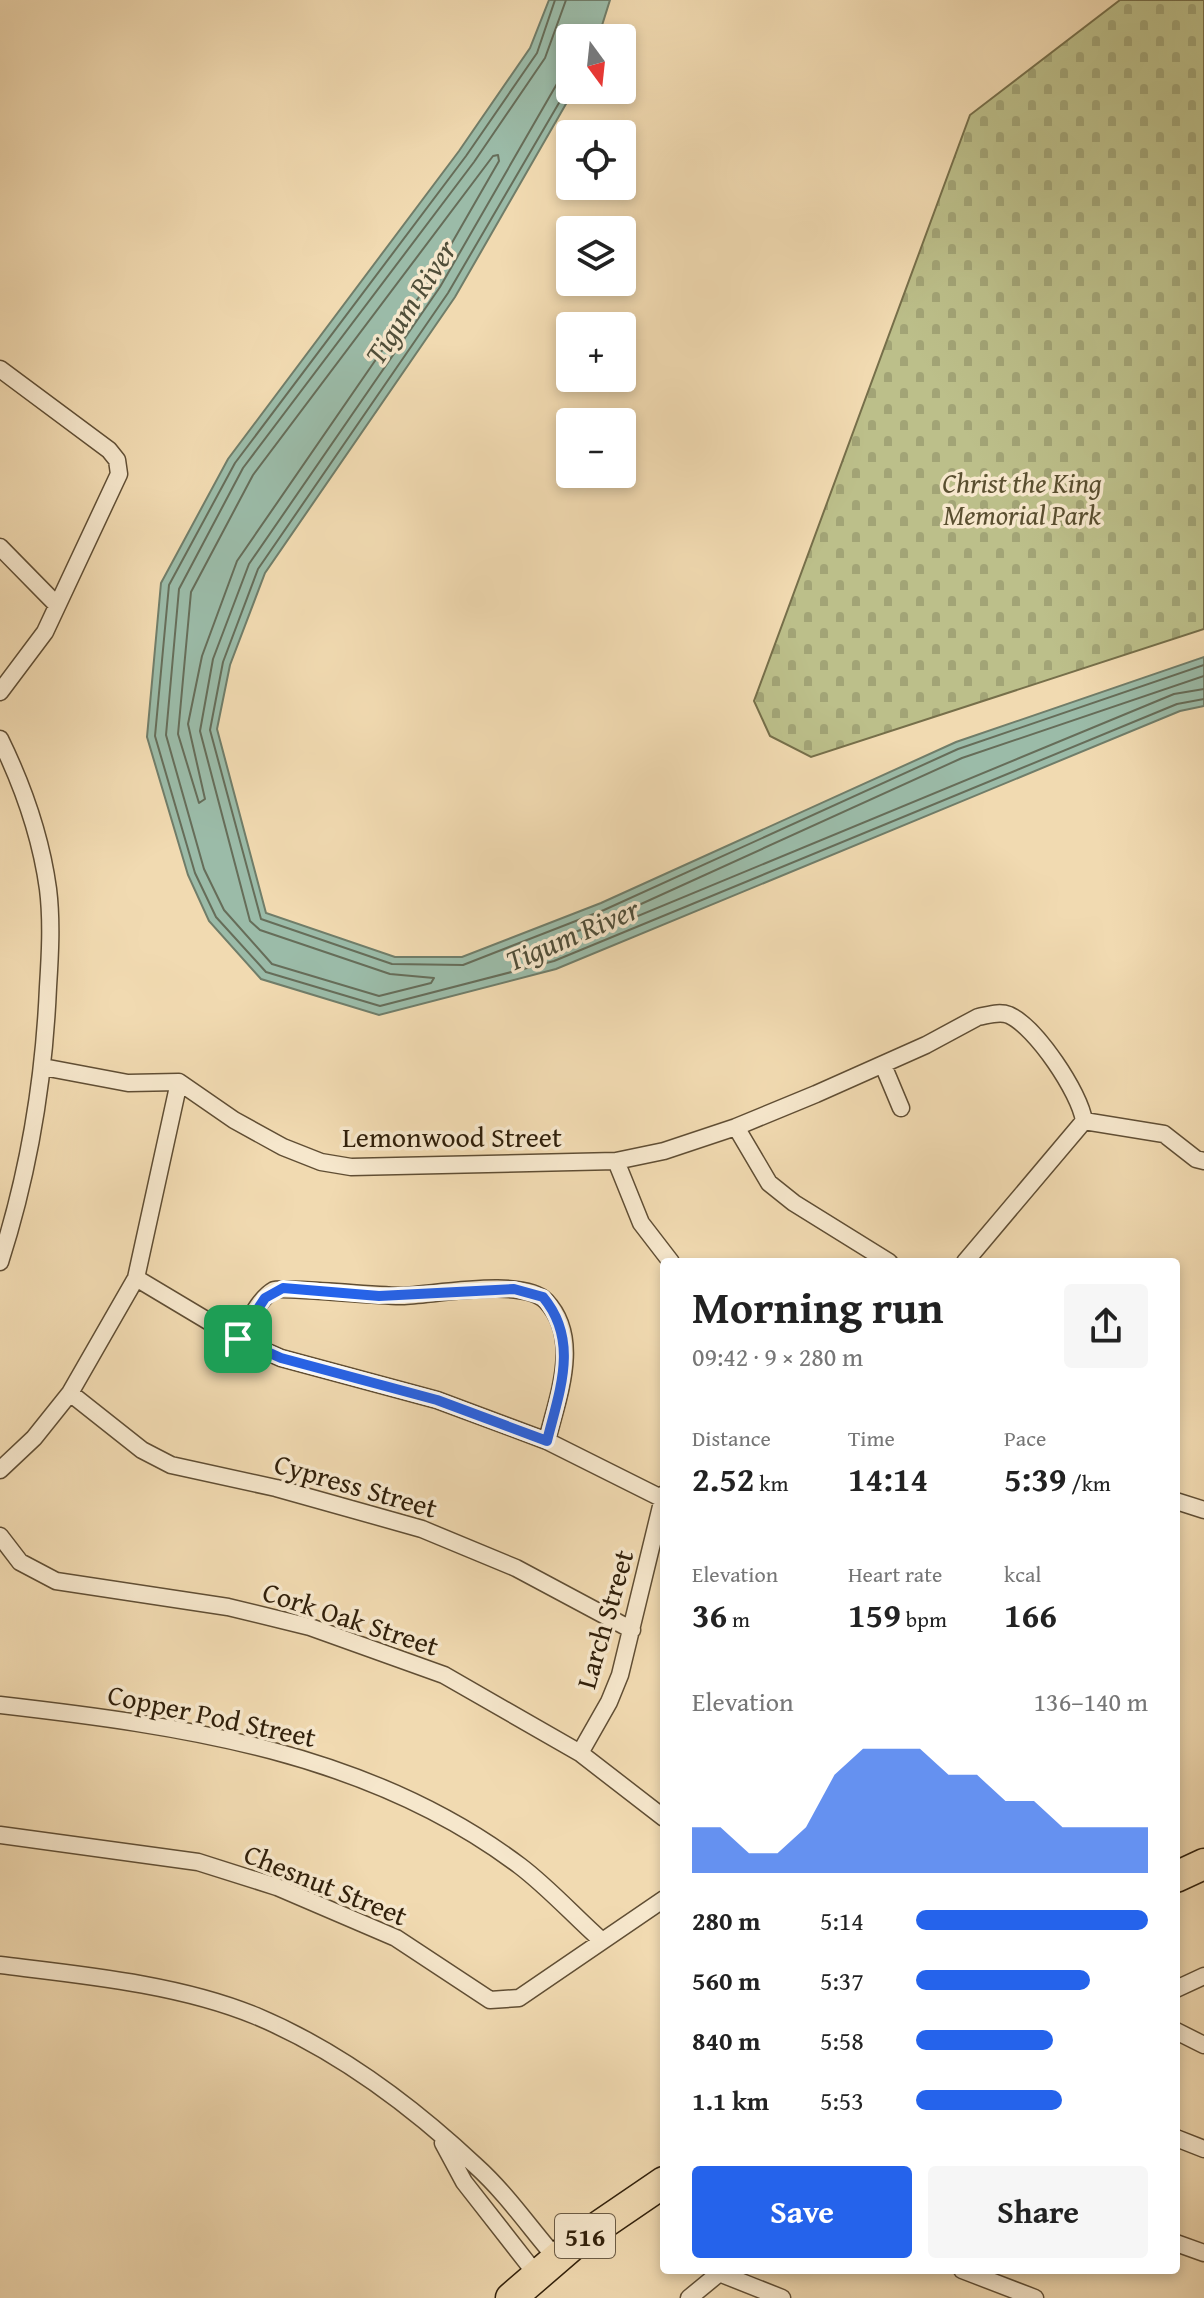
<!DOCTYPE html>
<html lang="en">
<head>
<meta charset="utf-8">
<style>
	:root { --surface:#fff; --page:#f6f6f6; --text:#222; --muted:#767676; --accent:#2563eb }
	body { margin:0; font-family:"Gentium Book Plus",serif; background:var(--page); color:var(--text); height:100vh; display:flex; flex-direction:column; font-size:30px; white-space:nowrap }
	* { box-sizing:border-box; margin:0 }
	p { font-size:26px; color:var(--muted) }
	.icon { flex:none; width:44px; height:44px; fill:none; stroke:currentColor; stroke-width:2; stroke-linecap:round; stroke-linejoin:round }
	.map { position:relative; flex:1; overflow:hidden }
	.side { position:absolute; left:660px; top:1258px; width:520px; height:1016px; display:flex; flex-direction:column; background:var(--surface); border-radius:8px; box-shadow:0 4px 12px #0003 }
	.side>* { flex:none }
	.needle { width:52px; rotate:165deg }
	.tools { position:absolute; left:556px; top:24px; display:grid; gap:16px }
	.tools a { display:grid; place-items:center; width:80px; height:80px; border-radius:8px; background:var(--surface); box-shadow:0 4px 12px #0003; font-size:40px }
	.pin { position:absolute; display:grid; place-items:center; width:68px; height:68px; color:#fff; margin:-34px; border-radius:16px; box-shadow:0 4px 12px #0006 }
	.round { display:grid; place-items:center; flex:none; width:84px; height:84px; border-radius:8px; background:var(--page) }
	.head { display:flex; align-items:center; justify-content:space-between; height:136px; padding:0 32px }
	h1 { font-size:44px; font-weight:600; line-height:60px }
	.stats { display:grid; grid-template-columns:repeat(3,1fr); gap:12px; height:136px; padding:8px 32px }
	.stats div { display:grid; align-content:center }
	.stats b { font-size:34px; font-weight:600 }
	.stats small { font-size:22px; font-weight:400 }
	.stats p { font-size:22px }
	.chart { height:224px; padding:16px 32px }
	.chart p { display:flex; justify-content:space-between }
	.chart svg { width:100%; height:144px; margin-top:8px; fill:var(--accent); opacity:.7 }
	.primary-button { display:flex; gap:16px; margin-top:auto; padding:16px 32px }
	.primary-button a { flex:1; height:92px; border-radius:8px; background:var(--accent); color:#fff; font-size:32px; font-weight:600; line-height:92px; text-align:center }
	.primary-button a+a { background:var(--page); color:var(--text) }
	ul { padding:0 32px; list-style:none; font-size:26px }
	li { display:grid; grid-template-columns:128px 96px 1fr; align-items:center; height:60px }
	li i { height:20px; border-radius:10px; background:var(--accent) }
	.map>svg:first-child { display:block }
	.cemetery { fill:url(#cemetery-stones); stroke:#766f4a; stroke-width:2 }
	.water { fill:#9bbba8; stroke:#707d69; stroke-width:2 }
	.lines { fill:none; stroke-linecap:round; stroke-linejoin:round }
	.shore { stroke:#666d59; stroke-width:2 }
	.street-casing { stroke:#604e34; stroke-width:19 }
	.highway-casing { stroke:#301f0a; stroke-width:33 }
	.street { stroke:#f6e7cc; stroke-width:16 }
	.highway { stroke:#f1dab1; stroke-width:30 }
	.route-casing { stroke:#fff; stroke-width:16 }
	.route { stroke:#2563eb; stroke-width:10 }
	.labels { text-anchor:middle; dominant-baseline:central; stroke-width:7; stroke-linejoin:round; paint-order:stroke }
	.shield { fill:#f6e7cc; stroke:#6b5b44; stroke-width:2 }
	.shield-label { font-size:26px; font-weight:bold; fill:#301f0a }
	.park-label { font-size:28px; font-style:italic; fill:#5a4f30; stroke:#f6e7cc }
	.street-label { font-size:28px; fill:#301f0a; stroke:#f6e7cc }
	.water-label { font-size:30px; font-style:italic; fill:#504e39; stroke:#f6e7cc }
</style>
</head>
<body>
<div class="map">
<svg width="1204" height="2298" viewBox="0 0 1204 2298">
	<defs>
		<pattern id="cemetery-stones" width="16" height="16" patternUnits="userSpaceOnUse" patternTransform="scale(2)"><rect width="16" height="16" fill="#bcbf8a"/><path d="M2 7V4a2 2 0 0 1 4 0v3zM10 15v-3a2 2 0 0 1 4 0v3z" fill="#a2a476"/></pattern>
	</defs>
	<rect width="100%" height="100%" fill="#f1dab1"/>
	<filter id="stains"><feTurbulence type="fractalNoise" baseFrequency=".0025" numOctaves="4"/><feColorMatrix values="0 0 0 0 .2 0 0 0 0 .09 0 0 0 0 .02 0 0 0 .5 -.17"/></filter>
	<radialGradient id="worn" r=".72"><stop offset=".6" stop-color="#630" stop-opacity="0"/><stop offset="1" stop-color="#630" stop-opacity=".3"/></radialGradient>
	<path class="cemetery" d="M 1120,0 L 1204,0 L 1204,629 L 811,757 L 770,736 L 754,701 L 970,115 Z"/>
	<path class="water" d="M 549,0 L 610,0 L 598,38 L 570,38 L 570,90 L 574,90 L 455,297 L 265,573 L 230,665 L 217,729 L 266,913 L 395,957 L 462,957 L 601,903 L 956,742 L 1204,657 L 1204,706 L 1180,711 L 556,969 L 379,1015 L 261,979 L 209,921 L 188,875 L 147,737 L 161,583 L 228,459 L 459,151 L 530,48 Z"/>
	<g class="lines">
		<path class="shore" d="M 555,0 L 537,53 L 466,156 L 235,463 L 169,585 L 155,736 L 195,873 L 216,917 L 266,972 L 380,1006 L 554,961 L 1177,704 L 1204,699
			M 566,0 L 545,58 L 474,162 L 243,468 L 179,589 L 166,735 L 204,869 L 224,910 L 272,964 L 379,996 L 431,983 L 434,978 L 390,974 L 260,930 L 250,921 L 200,731 L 213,659 L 249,564 L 440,287 L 558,82 L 570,73
			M 570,84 L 448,293 L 258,569 L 223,662 L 210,730 L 261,919 L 392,964 L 463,965 L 604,910 L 958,749 L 1204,665
			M 498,155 L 499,161 L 430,281 L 237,561 L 202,656 L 188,724 L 205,799 L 199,803 L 178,734 L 191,592 L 253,475 L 493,156 Z
			M 1204,676 L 962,758 L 608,919 L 535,948 L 533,953 L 551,952 L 1174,694 L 1204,689"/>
		<defs>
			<path id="street" d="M 0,369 L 109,450 L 117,460 L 119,474 L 45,632 L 0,692
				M 0,547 L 56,604
				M 0,739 C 23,786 41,838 48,889 C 52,921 50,956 48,987 C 44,1081 29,1172 0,1262
				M 883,1065 L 901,1108
				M 43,1067 L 128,1083 L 179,1082 L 234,1120 L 283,1147 L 321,1162 L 351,1167 L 616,1161 L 664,1151 L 736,1127 L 816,1094 L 926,1045 L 978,1017 C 989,1015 999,1011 1009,1015 C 1036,1027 1080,1093 1084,1121 L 965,1262
				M 1084,1121 L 1164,1134 L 1196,1159 L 1204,1161
				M 736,1127 L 769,1183 L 794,1203 L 889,1262
				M 616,1161 L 641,1223 L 671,1262
				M 136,1278 L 238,1339 L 281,1358 L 437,1400 L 547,1441 L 663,1499
				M 238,1339 C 248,1324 258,1299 274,1290 C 281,1287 382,1296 402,1296 C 434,1295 523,1277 546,1301 C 582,1339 557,1398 547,1441
				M 70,1393 L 142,1450 L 171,1465 L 276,1488 L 422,1529 L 516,1568 L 632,1630
				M 0,1470 L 34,1438 L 70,1393 L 136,1278 L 179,1082
				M 1176,1501 L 1204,1510
				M 0,1536 L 20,1562 L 56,1581 L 228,1607 L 310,1627 L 444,1675 L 580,1753 L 664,1818
				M 0,1705 C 183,1726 369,1752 520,1866 C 549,1888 574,1916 601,1940
				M 580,1753 L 609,1702 L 620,1675 L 664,1494
				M 0,1835 L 198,1862 L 277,1887 L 396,1938 L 490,2000 L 519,1998 L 664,1899
				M 0,1965 C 82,1975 179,1984 256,2016 C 337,2050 412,2106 476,2166 C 506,2193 530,2228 556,2258
				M 1176,1989 L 1204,1976
				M 1176,2031 L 1204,2045
				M 1176,2138 L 1204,2149
				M 443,2143 L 464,2182 L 536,2274
				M 1176,2243 L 1204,2253
				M 962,2270 L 1035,2298
				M 719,2273 L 782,2298
				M 689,2298 L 723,2270"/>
			<path id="highway" d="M 1176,1877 L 1204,1864
				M 511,2298 L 576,2242 L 664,2182"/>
		</defs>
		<use href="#street" class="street-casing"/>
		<use href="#highway" class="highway-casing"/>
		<use href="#street" class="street"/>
		<use href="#highway" class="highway"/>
	</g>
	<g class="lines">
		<defs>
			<path id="route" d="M 283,1288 L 379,1296 L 514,1289 L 543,1297 C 580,1341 559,1392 547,1441 L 437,1400 L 281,1358 L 238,1339 L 265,1298 Z"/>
		</defs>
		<use href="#route" class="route-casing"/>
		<use href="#route" class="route"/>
	</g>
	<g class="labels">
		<rect class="shield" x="555" y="2214" width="60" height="44" rx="6"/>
		<g class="shield-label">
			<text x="585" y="2236">516</text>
		</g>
		<g class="park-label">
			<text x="1022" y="482">Christ the King<tspan x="1022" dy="32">Memorial Park</tspan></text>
		</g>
		<g class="street-label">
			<text x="452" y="1136">Lemonwood Street</text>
			<text transform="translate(356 1485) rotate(16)">Cypress Street</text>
			<text transform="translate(351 1618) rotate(18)">Cork Oak Street</text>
			<text transform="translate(604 1619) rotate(-74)">Larch Street</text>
			<text transform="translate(212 1715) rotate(12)">Copper Pod Street</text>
			<text transform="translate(326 1884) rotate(22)">Chesnut Street</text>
		</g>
		<g class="water-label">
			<text transform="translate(410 302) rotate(-57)">Tigum River</text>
			<text transform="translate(572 934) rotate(-23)">Tigum River</text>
		</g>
	</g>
	<rect width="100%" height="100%" filter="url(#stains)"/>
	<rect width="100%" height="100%" fill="url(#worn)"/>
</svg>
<div class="tools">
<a><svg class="needle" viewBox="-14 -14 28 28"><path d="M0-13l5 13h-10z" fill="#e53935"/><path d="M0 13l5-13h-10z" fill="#767676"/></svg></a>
<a><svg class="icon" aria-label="locate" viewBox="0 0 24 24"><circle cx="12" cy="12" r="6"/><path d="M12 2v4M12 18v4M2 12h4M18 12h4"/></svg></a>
<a><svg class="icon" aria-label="layers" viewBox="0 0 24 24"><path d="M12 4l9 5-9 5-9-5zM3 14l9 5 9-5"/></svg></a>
<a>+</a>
<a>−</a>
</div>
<div class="pin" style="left:238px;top:1339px;background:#1e9e55"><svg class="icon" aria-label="arrive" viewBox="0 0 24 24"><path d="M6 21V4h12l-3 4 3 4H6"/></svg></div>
<section class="side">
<div class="head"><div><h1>Morning run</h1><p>09:42 · 9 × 280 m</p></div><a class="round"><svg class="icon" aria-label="share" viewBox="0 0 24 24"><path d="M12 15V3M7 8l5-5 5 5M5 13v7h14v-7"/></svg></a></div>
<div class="stats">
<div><p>Distance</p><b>2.52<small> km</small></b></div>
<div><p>Time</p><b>14:14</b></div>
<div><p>Pace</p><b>5:39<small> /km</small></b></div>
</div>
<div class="stats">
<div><p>Elevation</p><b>36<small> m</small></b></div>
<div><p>Heart rate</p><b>159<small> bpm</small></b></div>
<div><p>kcal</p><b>166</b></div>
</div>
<div class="chart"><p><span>Elevation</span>136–140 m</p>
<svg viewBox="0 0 160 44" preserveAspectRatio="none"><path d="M0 44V30L10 30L20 38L30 38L40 30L50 14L60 6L70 6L80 6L90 14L100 14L110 22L120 22L130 30L140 30L150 30L160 30V44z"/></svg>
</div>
<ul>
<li><b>280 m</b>5:14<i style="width:100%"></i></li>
<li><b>560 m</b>5:37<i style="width:75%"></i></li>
<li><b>840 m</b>5:58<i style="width:59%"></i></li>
<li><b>1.1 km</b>5:53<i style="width:63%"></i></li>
</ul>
<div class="primary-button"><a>Save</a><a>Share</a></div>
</section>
</div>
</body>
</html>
